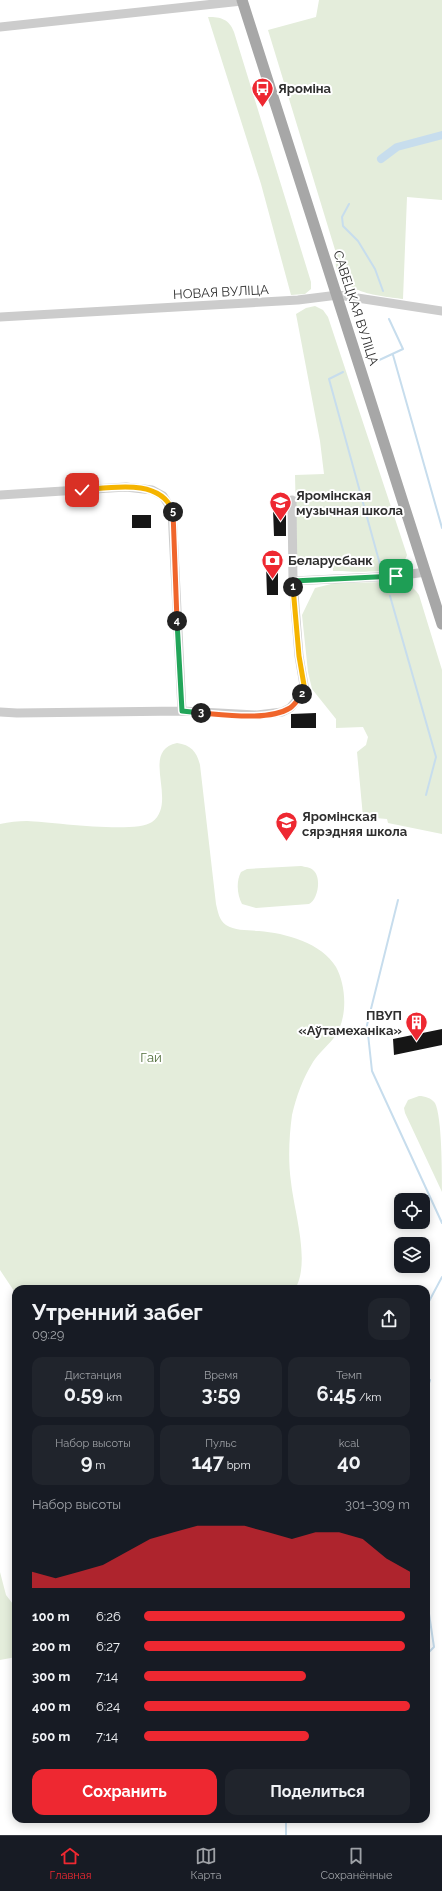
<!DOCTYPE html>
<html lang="ru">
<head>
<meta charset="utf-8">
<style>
	:root { --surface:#171b24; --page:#20242c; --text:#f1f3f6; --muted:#9ea1a6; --line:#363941; --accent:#ee2831 }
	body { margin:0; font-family:Raleway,sans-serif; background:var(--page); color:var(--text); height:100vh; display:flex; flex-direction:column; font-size:15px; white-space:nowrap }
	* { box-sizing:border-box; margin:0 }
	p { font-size:13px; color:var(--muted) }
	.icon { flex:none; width:22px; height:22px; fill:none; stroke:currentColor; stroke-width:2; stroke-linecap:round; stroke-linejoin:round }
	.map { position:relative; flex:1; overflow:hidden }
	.drawer { position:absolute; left:12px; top:1285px; width:418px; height:538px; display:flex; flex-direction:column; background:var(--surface); border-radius:12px; box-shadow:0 2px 10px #0003 }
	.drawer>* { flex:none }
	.controls { position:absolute; left:394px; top:1193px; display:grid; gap:8px }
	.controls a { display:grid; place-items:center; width:36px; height:36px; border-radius:8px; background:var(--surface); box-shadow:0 2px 10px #0003; font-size:20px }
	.pin { position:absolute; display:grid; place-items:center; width:34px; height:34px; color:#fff; margin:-17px; border-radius:8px; box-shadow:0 2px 6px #0006 }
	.km { position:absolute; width:20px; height:20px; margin:-10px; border-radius:50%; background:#222; color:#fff; font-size:11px; line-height:20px; text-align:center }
	.round { display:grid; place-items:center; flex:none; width:42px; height:42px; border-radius:12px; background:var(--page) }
	.headline { display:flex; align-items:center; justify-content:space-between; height:68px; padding:0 20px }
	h1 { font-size:22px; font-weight:700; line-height:30px }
	.metrics { display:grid; grid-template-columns:repeat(3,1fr); gap:6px; height:68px; padding:4px 20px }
	.metrics div { display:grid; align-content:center; border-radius:10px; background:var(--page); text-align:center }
	.metrics b { font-size:20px; font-weight:700 }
	.metrics small { font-size:11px; font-weight:400 }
	.metrics p { font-size:11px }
	.chart { height:112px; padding:8px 20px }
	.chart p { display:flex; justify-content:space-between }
	.chart svg { width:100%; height:72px; margin-top:4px; fill:var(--accent); opacity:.7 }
	.cta { display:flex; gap:8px; margin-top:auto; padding:8px 20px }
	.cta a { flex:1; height:46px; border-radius:12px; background:var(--accent); color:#fff; font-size:16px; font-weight:700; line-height:46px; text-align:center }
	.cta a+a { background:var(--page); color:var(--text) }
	ul { padding:0 20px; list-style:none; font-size:13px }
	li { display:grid; grid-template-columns:64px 48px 1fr; align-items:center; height:30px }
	li i { height:10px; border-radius:5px; background:var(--accent) }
	.menu { display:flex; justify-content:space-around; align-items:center; height:56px; border-top:1px solid var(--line); background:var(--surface); font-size:11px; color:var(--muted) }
	.menu a { display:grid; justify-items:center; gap:2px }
	.menu .selected { color:var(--accent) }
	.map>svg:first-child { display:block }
	.green { fill:#e4eddb }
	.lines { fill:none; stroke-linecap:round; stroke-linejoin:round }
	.stream { stroke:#c7dded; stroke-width:2 }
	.canal { stroke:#c7dded; stroke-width:8 }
	.building { fill:#161616 }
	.minor { stroke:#ccc; stroke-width:9 }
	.major { stroke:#a7a7a7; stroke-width:11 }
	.split-1-casing { stroke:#fff; stroke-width:8 }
	.split-2-casing { stroke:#fff; stroke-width:8 }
	.split-3-casing { stroke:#fff; stroke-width:8 }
	.split-4-casing { stroke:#fff; stroke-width:8 }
	.split-5-casing { stroke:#fff; stroke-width:8 }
	.split-6-casing { stroke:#fff; stroke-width:8 }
	.split-1 { stroke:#22a559; stroke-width:5 }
	.split-2 { stroke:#f5b400; stroke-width:5 }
	.split-3 { stroke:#f0652b; stroke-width:5 }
	.split-4 { stroke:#22a559; stroke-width:5 }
	.split-5 { stroke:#f0652b; stroke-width:5 }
	.split-6 { stroke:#f5b400; stroke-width:5 }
	.labels { text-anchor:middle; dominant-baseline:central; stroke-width:4; stroke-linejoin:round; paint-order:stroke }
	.poi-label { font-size:13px; font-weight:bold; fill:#2f2f2f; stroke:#fff; text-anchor:start }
	.street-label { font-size:13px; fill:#2f2f2f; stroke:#fff }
	.park-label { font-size:13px; fill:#506d3a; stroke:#fff }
</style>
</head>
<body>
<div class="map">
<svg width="442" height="1835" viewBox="0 0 442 1835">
	<rect width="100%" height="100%" fill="#fff"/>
	<path class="green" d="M 319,0 L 442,0 L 442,200 L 407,197 L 403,299 C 375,295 330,293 336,253 L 268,30 L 316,17 Z
		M 208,17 C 221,17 229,19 234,32 L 311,282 L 311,289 L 305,294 L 291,295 L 261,184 Z
		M 315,306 L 323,310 L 328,317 L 407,555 C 401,577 352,571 333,571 L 331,556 L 297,558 L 295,475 L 324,474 L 320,441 L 296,314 L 306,308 Z
		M 391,582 C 404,583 412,584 419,595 L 442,670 L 442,834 L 388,823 L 387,819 L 363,817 L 357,752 L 366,745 L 368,737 L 363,727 L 336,728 L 336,719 L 312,689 L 308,672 L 302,615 L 315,588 L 335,583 Z
		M 177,743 C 191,745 197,752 200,765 L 216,904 C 218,912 219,920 226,925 C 235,931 248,930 259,931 C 285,933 322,943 336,967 C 347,987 348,1021 333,1039 C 326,1047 319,1053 313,1062 C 303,1078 296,1097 292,1115 C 289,1137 288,1161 291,1182 C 294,1211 311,1263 295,1289 L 249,1289 L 232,1285 L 222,1289 L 16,1289 L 16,1294 L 0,1270 L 0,824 C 9,822 18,821 27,821 C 52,822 135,834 152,822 C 179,802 139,751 177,743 Z
		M 301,866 C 305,867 310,867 313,870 C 322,877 318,900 309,904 L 256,908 L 242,904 C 237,895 236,881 241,872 L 247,869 Z
		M 419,1096 C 425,1096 431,1098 435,1103 C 442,1117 442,1172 442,1192 L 405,1113 L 404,1108 L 408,1100 Z
		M 0,1572 L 6,1595 L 16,1608 L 16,1657 L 0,1660 Z"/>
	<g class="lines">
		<path class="stream" d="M 349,204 L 342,217 L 343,226 L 358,241 L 375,269 L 383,291
			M 393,355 L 442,528
			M 375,362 L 403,349 L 389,319
			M 343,372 L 329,379 L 381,568
			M 390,596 L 436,757 L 426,795
			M 398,900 L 367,1025 L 372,1071 L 442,1223
			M 426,1307 L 442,1277
			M 426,1393 L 430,1380
			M 426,1594 L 434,1647 L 426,1655
			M 286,1819 L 286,1835"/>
		<path class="canal" d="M 381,159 L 397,147 L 442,135"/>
	</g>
	<path class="building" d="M 273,509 L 286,509 L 286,536 L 274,536 Z
		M 132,515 L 151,515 L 151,528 L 132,528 Z
		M 266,565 L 278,565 L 278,595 L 267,595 Z
		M 316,713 L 316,728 L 291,728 L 291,714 Z
		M 442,1029 L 442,1045 L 394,1055 L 393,1039 Z"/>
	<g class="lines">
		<path class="minor" d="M 0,27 L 242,1
			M 0,317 L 298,300 L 338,295 L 442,311
			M 0,495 L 126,487 L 152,490 L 163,496 L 172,510 L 182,711
			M 292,500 L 293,581
			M 0,712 L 17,713 L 182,711 L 257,715 L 282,712 L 290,708 L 305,691 L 299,656 L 293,581 L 396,576 L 426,572"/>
		<path class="major" d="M 242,0 L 442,624"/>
	</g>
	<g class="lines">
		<defs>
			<path id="split-1" d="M 293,587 L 293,581 L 396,576"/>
			<path id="split-2" d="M 293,587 L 299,656 L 305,691 L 302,694"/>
			<path id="split-3" d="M 201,713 C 225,715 269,721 290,708 C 295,705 298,699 302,694"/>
			<path id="split-4" d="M 177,621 L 182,711 L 201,713"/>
			<path id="split-5" d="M 173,512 L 177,621"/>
			<path id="split-6" d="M 82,490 C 110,488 161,477 173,512"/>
		</defs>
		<use href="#split-1" class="split-1-casing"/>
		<use href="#split-2" class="split-2-casing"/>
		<use href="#split-3" class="split-3-casing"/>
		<use href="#split-4" class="split-4-casing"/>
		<use href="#split-5" class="split-5-casing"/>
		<use href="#split-6" class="split-6-casing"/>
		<use href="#split-1" class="split-1"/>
		<use href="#split-2" class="split-2"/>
		<use href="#split-3" class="split-3"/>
		<use href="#split-4" class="split-4"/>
		<use href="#split-5" class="split-5"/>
		<use href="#split-6" class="split-6"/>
	</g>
	<defs>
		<symbol id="bus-pin" viewBox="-11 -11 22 30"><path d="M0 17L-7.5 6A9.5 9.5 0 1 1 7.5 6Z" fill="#ee2831" stroke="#fff"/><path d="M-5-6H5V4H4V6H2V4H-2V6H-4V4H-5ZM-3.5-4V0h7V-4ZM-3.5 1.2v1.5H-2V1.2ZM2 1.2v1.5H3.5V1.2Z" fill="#fff"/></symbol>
		<symbol id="school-pin" viewBox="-11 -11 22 30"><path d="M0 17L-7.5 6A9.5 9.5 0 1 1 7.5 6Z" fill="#ee2831" stroke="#fff"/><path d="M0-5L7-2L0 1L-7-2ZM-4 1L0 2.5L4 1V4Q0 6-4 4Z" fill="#fff"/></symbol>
		<symbol id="bank-pin" viewBox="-11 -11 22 30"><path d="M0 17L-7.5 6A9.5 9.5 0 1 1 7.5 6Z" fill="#ee2831" stroke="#fff"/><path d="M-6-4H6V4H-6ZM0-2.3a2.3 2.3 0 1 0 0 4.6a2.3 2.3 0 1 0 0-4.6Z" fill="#fff"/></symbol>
		<symbol id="building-pin" viewBox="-11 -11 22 30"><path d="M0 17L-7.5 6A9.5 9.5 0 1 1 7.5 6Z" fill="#ee2831" stroke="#fff"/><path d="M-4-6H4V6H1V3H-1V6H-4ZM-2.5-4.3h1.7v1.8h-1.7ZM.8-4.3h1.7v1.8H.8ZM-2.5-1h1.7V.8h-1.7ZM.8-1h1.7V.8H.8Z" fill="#fff"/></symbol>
	</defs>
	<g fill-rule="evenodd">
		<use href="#bus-pin" x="250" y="76" width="25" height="34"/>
		<use href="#school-pin" x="268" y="490" width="25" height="34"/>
		<use href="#bank-pin" x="260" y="548" width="25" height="34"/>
		<use href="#school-pin" x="274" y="810" width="25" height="34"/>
		<use href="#building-pin" x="404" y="1010" width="25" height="34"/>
	</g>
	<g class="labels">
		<g class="poi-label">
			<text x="278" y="88">Яроміна</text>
			<text x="296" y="495">Яромінская<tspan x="296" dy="15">музычная школа</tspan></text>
			<text x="288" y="560">Беларусбанк</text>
			<text x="302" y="816">Яромінская<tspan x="302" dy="15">сярэдняя школа</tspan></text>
			<text x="402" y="1015" text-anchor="end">ПВУП<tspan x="402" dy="15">«Аўтамеханіка»</tspan></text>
		</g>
		<g class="street-label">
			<text transform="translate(221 292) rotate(-3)">НОВАЯ ВУЛІЦА</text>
			<text transform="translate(356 308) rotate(72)">САВЕЦКАЯ ВУЛІЦА</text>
		</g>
		<g class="park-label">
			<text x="151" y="1057">Гай</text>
		</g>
	</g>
</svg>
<div class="controls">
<a><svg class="icon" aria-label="locate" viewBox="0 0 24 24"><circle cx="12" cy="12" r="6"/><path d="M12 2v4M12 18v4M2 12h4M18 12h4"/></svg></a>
<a><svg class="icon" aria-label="layers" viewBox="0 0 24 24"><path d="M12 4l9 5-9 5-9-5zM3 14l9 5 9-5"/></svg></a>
</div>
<div class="pin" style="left:396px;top:576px;background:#1e9e55"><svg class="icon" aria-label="arrive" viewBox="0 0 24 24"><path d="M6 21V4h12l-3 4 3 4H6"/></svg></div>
<div class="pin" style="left:82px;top:490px;background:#d93025"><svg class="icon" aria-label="check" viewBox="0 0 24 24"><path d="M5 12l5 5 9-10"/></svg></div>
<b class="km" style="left:293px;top:587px">1</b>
<b class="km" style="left:302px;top:694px">2</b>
<b class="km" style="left:201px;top:713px">3</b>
<b class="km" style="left:177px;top:621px">4</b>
<b class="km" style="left:173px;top:512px">5</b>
<section class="drawer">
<div class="headline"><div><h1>Утренний забег</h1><p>09:29</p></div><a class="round"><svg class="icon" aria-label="share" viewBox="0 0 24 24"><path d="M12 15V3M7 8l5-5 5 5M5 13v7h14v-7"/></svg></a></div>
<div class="metrics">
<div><p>Дистанция</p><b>0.59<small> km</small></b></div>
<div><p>Время</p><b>3:59</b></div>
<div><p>Темп</p><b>6:45<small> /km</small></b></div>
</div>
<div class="metrics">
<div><p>Набор высоты</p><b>9<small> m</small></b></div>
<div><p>Пульс</p><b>147<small> bpm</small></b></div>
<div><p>kcal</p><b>40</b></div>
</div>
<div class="chart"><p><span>Набор высоты</span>301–309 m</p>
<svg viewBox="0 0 160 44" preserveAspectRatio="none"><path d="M0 44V34L10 38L20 34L30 30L40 22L50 14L60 10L70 6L80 6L90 6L100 10L110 14L120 10L130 10L140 14L150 26L160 34V44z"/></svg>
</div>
<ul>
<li><b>100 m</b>6:26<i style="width:98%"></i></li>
<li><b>200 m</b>6:27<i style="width:98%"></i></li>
<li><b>300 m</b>7:14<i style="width:61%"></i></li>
<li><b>400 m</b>6:24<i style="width:100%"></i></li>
<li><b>500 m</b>7:14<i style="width:62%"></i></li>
</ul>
<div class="cta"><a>Сохранить</a><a>Поделиться</a></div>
</section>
</div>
<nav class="menu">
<a class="selected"><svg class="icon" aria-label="home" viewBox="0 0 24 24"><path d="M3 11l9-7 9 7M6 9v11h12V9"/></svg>Главная</a>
<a><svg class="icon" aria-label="map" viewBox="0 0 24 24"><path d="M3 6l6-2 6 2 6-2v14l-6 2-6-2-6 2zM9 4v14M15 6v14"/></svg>Карта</a>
<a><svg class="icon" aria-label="saved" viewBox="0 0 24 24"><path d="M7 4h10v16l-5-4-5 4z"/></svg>Сохранённые</a>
</nav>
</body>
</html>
